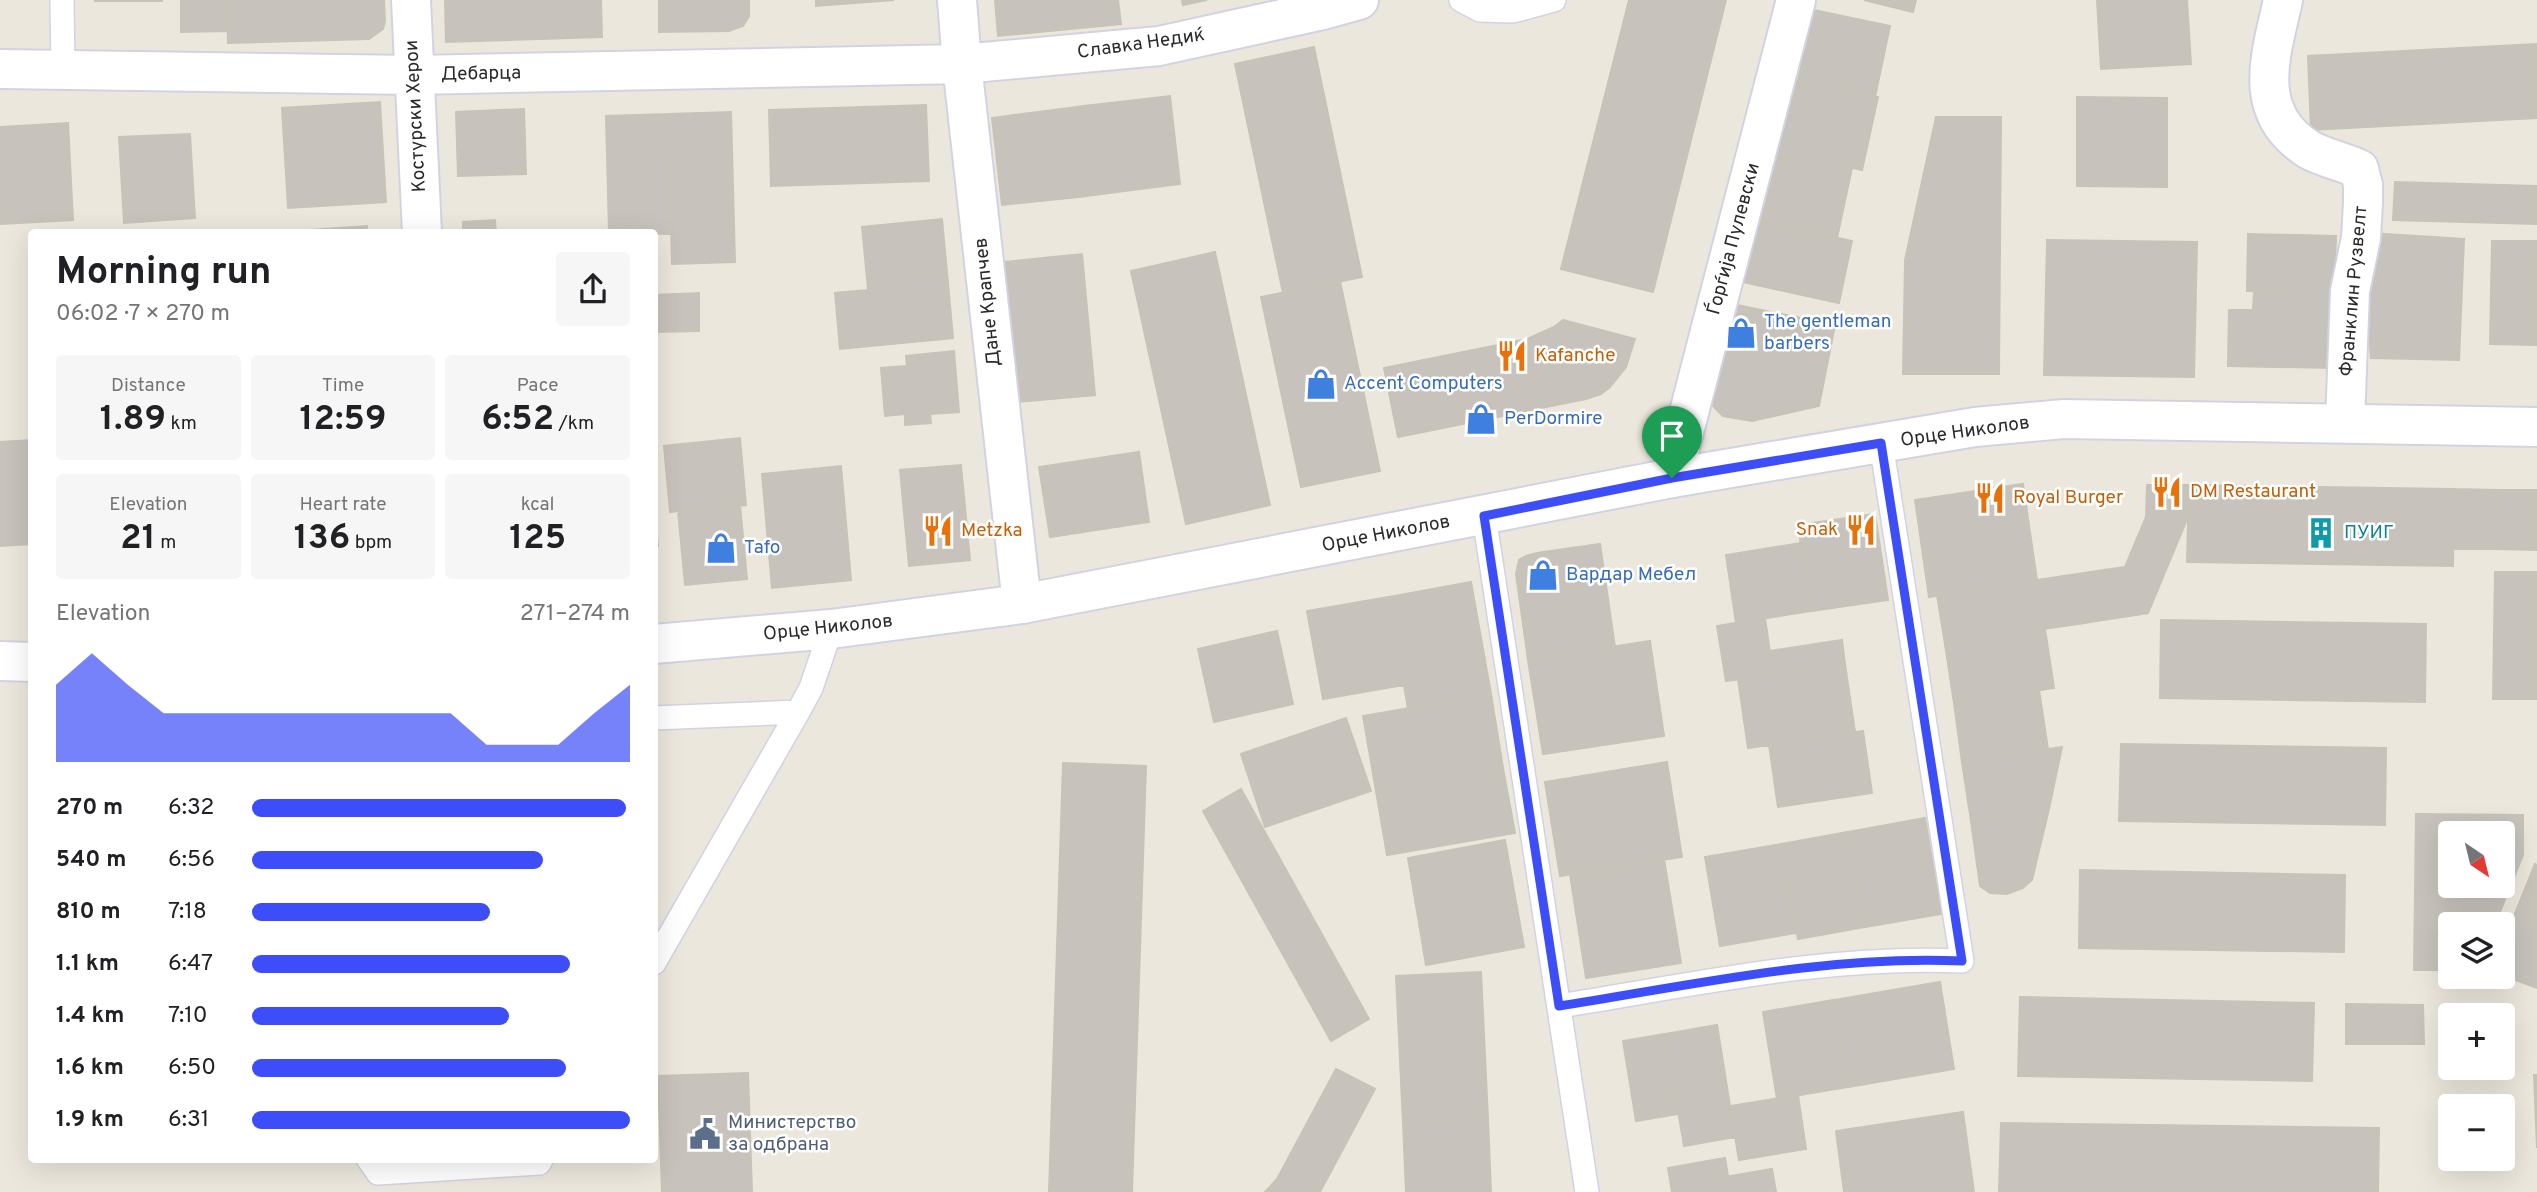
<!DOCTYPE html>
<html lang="en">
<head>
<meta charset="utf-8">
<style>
	:root { --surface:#fff; --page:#f6f6f6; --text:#202124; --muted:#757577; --accent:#3d4ef8 }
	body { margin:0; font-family:Overpass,sans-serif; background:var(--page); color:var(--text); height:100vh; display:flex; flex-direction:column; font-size:26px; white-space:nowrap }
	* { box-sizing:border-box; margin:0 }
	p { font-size:23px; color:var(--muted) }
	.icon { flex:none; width:38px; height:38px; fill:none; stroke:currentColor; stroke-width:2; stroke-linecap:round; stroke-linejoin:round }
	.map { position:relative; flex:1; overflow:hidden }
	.panel { position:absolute; left:28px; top:229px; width:630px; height:934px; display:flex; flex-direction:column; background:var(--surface); border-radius:7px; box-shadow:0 7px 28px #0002 }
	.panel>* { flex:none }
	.needle { width:46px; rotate:145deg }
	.fabs { position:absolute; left:2438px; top:821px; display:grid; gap:14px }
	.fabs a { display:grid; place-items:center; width:77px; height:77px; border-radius:7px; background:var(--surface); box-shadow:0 7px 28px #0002; font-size:35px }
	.pin { position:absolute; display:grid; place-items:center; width:60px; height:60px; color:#fff; margin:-72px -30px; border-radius:50% 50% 50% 0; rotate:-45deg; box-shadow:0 0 7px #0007 }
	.pin .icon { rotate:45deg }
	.round { display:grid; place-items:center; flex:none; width:74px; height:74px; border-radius:7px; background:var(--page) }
	.head { display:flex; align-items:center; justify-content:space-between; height:119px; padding:0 28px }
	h1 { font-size:38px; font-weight:700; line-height:52px }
	.stats { display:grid; grid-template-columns:repeat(3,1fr); gap:10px; height:119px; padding:7px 28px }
	.stats div { display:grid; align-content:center; border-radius:7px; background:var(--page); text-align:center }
	.stats b { font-size:35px; font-weight:700 }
	.stats small { font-size:19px; font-weight:400 }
	.stats p { font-size:19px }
	.chart { height:196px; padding:14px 28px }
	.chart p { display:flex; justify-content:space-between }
	.chart svg { width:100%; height:126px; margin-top:7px; fill:var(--accent); opacity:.7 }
	ul { padding:0 28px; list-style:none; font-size:23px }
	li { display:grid; grid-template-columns:112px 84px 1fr; align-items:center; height:52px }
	li i { height:18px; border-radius:9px; background:var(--accent) }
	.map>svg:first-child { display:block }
	.building { fill:#c7c3bc; stroke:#c7c3b6; stroke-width:2; fill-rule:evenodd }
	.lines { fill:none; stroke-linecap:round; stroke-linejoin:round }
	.service-casing { stroke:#d1d3e3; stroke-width:26 }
	.minor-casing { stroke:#d1d3e3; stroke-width:42 }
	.tertiary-casing { stroke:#d1d3e3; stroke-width:42 }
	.service { stroke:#fff; stroke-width:23 }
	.minor { stroke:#fff; stroke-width:38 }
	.tertiary { stroke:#fff; stroke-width:38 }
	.route-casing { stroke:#fff; stroke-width:14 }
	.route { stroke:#3d4ef8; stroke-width:9 }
	.labels { text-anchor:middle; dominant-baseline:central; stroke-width:5; stroke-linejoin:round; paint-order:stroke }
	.street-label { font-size:19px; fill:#2a2a2a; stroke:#fff }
	.shop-label { font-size:19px; fill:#366cbe; stroke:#fff; text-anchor:start }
	.food-label { font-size:19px; fill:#c56008; stroke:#fff; text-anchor:start }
	.culture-label { font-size:19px; fill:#0d838f; stroke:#fff; text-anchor:start }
	.service-label { font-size:19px; fill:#4e5e75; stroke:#fff; text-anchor:start }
</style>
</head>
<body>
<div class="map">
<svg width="2537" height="1192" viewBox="0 0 2537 1192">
	<rect width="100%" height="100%" fill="#ece7dc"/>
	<path class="building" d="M 95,0 L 162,0 L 162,1 L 95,1 Z
		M 181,0 L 227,0 L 227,31 L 181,32 Z
		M 227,0 L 384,0 L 385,21 L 383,29 L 369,39 L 228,43 Z
		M 445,0 L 601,0 L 602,37 L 446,42 Z
		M 659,0 L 749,0 L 749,16 L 743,26 L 729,31 L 659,32 Z
		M 816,0 L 894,0 L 816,6 Z
		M 995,0 L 1118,0 L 1121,24 L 998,36 Z
		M 1182,0 L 1207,0 L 1183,5 Z
		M 1629,0 L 1726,0 L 1653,292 L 1561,269 Z
		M 1864,0 L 1916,0 L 1913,12 Z
		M 2097,0 L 2187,0 L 2191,64 L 2101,69 Z
		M 1814,10 L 1890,26 L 1875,97 L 1798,80 Z
		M 2537,44 L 2537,118 L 2311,130 L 2308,56 Z
		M 1314,47 L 1362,277 L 1283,293 L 1235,64 Z
		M 1792,79 L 1878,97 L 1862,170 L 1776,151 Z
		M 1170,96 L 1180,184 L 1087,196 L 1076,107 Z
		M 2077,97 L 2167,98 L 2167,187 L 2077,186 Z
		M 380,102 L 386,202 L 288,208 L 282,108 Z
		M 926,105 L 929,181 L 771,186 L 769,110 Z
		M 1076,107 L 1087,196 L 1002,205 L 992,118 Z
		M 524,109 L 526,174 L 458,176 L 456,112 Z
		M 731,112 L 735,262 L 672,264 L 668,114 Z
		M 668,114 L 671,234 L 609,233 L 606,116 Z
		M 1936,117 L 2001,117 L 1999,374 L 1903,374 L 1905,260 Z
		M 68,123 L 73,220 L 0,224 L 0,127 Z
		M 190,134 L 195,218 L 124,223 L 119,137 Z
		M 1776,151 L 1852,168 L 1837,238 L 1761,222 Z
		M 2395,182 L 2537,186 L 2537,224 L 2393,220 Z
		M 942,219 L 947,272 L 867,279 L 862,227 Z
		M 1751,219 L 1852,241 L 1839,303 L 1738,281 Z
		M 495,220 L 496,233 L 463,233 L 463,222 Z
		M 367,226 L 367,233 L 264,233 Z
		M 2369,233 L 2464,239 L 2459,360 L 2371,358 L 2367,305 Z
		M 2248,234 L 2336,236 L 2334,293 L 2247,291 Z
		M 2047,240 L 2197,242 L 2194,377 L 2044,375 Z
		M 2492,241 L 2537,241 L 2537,345 L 2490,344 Z
		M 1215,252 L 1270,505 L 1186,524 L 1131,271 Z
		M 1082,254 L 1095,395 L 1018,402 L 1005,262 Z
		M 947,272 L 953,338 L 840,349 L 835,293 L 868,290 L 867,279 Z
		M 1340,281 L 1380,471 L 1301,487 L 1261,297 Z
		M 2254,292 L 2334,293 L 2332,368 L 2228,366 L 2229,310 L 2253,310 Z
		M 699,293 L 699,331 L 654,332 L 654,295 Z
		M 1732,304 L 1835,325 L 1819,406 L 1752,421 L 1723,416 L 1711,404 Z
		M 1563,320 L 1635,339 L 1626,367 L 1610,387 L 1601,394 L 1586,399 L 1398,437 L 1384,368 L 1527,339 L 1554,327 Z
		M 954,351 L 959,412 L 930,414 L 931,423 L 905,425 L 905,414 L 885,416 L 881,368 L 907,366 L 906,356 Z
		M 740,438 L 746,505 L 670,512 L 664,446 Z
		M 32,440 L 32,544 L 0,546 L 0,442 Z
		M 1139,452 L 1149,522 L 1050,537 L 1039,467 Z
		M 961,465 L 970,560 L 909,566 L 900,470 Z
		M 841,466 L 851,580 L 772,588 L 762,474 Z
		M 2023,484 L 2037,580 L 1929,597 L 1915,500 Z
		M 2147,485 L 2189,485 L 2188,517 L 2148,613 L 2084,623 L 2104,570 L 2125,567 L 2146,517 Z
		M 2189,485 L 2454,489 L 2453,566 L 2187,562 Z
		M 2454,489 L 2497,490 L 2496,549 L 2453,549 Z
		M 2497,490 L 2537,490 L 2537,550 L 2496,549 Z
		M 654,505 L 658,546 L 654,547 Z
		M 740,505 L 747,579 L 685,585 L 678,511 Z
		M 1875,514 L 1888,600 L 1811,611 L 1798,525 Z
		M 1801,543 L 1811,611 L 1736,623 L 1726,555 Z
		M 1600,544 L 1615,647 L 1528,660 L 1516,574 L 1519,560 L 1526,556 L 1537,553 Z
		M 2104,570 L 2084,623 L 1945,644 L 1937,595 Z
		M 2495,572 L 2537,572 L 2537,699 L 2493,699 Z
		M 1471,582 L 1491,694 L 1408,709 L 1389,597 Z
		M 1389,597 L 1404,685 L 1323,699 L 1307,611 Z
		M 1765,618 L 1773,674 L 1726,681 L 1717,626 Z
		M 2161,620 L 2426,624 L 2425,702 L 2160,698 Z
		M 2045,629 L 2054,688 L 1954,703 L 1945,644 Z
		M 1277,631 L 1293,704 L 1214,722 L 1198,649 Z
		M 1842,640 L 1845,664 L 1773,674 L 1769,651 Z
		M 1650,641 L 1664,736 L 1543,754 L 1528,660 Z
		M 1845,664 L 1855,732 L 1748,748 L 1738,679 Z
		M 2039,690 L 2048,749 L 1962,762 L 1954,703 Z
		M 1491,694 L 1504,774 L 1377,797 L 1363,716 Z
		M 1346,718 L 1371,791 L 1265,827 L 1241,754 Z
		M 1863,731 L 1872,793 L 1778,807 L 1769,745 Z
		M 2121,744 L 2386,748 L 2385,825 L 2119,821 Z
		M 2062,747 L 2049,809 L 1971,821 L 1962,762 Z
		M 1667,762 L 1682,857 L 1560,876 L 1545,782 Z
		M 1063,763 L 1146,766 L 1132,1192 L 1049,1192 Z
		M 1504,774 L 1515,833 L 1387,855 L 1377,797 Z
		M 1241,789 L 1369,1019 L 1331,1041 L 1203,811 Z
		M 2049,809 L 2032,880 L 2023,888 L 2007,894 L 1990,893 L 1980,886 L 1971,821 Z
		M 2416,814 L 2523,815 L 2523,855 L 2495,924 L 2450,924 L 2450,970 L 2414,970 ZM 2450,833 L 2502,833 L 2502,886 L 2450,886 Z
		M 1925,818 L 1941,914 L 1865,927 L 1848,832 Z
		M 1848,832 L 1865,927 L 1798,939 L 1781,844 Z
		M 1505,840 L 1524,947 L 1426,965 L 1408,858 Z
		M 1781,844 L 1796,933 L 1720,946 L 1705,857 Z
		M 1664,859 L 1681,963 L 1586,978 L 1570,874 Z
		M 2535,864 L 2537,865 L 2537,988 L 2502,975 L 2502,946 Z
		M 2080,870 L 2345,875 L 2344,952 L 2079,948 Z
		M 1481,972 L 1488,1119 L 1403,1123 L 1396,976 Z
		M 1940,982 L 1954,1069 L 1848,1087 L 1834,1000 Z
		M 2020,997 L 2314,1003 L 2312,1081 L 2018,1076 Z
		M 1834,1000 L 1848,1087 L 1777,1099 L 1763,1012 Z
		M 2346,1004 L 2423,1005 L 2424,1044 L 2346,1044 Z
		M 1717,1025 L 1735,1137 L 1684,1146 L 1665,1034 Z
		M 1665,1034 L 1678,1114 L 1636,1121 L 1623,1041 Z
		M 1336,1069 L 1375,1089 L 1320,1192 L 1265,1192 L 1277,1179 Z
		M 748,1073 L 752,1192 L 662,1192 L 658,1076 Z
		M 2534,1075 L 2537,1075 L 2537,1148 Z
		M 1798,1095 L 1806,1149 L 1739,1160 L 1730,1106 Z
		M 1963,1112 L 1974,1192 L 1844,1192 L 1836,1131 Z
		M 1488,1119 L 1491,1192 L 1406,1192 L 1403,1123 Z
		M 2001,1123 L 2379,1128 L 2378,1192 L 1999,1192 Z
		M 1725,1158 L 1728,1176 L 1719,1178 L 1721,1192 L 1672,1192 L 1668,1168 Z
		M 1772,1169 L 1776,1192 L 1721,1192 L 1719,1178 Z"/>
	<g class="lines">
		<defs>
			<path id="service" d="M 62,0 L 63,70
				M 1461,0 L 1480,10 L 1513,11 L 1554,0
				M 1484,516 L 1587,1192
				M 654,718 L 798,712
				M 654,963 L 798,712 L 811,688 L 831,629
				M 1559,1006 C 1693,985 1826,955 1962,961 L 1881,443
				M 369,1160 L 378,1173 L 539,1163 L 541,1160"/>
			<path id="minor" d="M 411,0 L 422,233
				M 957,0 L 962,64 L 1022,604
				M 2283,0 C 2271,55 2250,111 2308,149 C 2321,157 2344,162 2359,169 L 2363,185 L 2363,203 L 2361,238 L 2350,291 L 2345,423
				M 0,69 L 414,75 L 962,64 L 1159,46 L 1323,10 L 1359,0
				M 1672,478 L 1796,0"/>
			<path id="tertiary" d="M 654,644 L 831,629 L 1022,604 L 1672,478 L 1975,427 L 2064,419 L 2537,427
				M 0,661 L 32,662"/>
		</defs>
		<use href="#service" class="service-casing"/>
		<use href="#minor" class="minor-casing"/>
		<use href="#tertiary" class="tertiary-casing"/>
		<use href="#service" class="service"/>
		<use href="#minor" class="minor"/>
		<use href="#tertiary" class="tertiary"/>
	</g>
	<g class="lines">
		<defs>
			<path id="route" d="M 1881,443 L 1962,961 C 1826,955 1693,985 1559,1006 L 1484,516 L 1672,478 Z"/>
		</defs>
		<use href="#route" class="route-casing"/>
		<use href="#route" class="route"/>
	</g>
	<defs>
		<symbol id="shop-bare" viewBox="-9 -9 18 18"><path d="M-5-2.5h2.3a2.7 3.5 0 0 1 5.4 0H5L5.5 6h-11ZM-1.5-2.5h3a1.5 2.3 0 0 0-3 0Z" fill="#3f7fe0" stroke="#fff" stroke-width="2.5" paint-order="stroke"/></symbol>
		<symbol id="restaurant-bare" viewBox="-9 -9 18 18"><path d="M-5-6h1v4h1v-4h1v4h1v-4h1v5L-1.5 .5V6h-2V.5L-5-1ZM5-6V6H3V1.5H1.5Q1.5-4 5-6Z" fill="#e8710a" stroke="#fff" stroke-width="2.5" paint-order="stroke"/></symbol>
		<symbol id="building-bare" viewBox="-9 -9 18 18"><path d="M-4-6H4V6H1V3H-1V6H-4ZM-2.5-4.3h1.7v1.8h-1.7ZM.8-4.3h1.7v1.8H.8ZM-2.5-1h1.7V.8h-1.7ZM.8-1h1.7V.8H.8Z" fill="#0f9aa8" stroke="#fff" stroke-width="2.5" paint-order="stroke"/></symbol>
		<symbol id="civic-bare" viewBox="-9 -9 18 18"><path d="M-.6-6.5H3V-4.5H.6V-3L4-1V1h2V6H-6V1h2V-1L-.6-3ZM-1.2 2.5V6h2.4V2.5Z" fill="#5c6f8a" stroke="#fff" stroke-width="2.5" paint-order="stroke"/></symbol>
	</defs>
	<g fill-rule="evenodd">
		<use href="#shop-bare" x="1719" y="311" width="44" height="44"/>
		<use href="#restaurant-bare" x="1490" y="334" width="44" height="44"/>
		<use href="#shop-bare" x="1299" y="362" width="44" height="44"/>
		<use href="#shop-bare" x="1459" y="397" width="44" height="44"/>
		<use href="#restaurant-bare" x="2145" y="470" width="44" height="44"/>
		<use href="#restaurant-bare" x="1968" y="476" width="44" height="44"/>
		<use href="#restaurant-bare" x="1839" y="508" width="44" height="44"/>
		<use href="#restaurant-bare" x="916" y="509" width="44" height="44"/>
		<use href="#building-bare" x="2299" y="511" width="44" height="44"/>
		<use href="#shop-bare" x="699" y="526" width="44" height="44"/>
		<use href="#shop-bare" x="1521" y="553" width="44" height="44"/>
		<use href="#civic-bare" x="683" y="1112" width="44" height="44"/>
	</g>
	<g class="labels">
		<g class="street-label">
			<text transform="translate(1141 44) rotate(-8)">Славка Недиќ</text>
			<text transform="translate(481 74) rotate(-1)">Дебарца</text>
			<text transform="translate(416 116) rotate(-93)">Костурски Херои</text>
			<text transform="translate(1734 239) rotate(-75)">Ѓорѓиja Пулевски</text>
			<text transform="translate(2354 291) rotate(-85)">Франклин Рузвелт</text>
			<text transform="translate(988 302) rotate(-96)">Дане Крапчев</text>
			<text transform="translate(1965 432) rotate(-8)">Орце Николов</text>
			<text transform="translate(1386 534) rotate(-11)">Орце Николов</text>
			<text transform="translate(828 628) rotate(-6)">Орце Николов</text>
		</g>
		<g class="shop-label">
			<text x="1764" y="322">The gentleman<tspan x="1764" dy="22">barbers</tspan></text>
			<text x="1344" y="384">Accent Computers</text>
			<text x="1504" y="419">PerDormire</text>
			<text x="744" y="548">Tafo</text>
			<text x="1566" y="575">Вардар Мебел</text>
		</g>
		<g class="food-label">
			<text x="1535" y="356">Kafanche</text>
			<text x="2190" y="492">DM Restaurant</text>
			<text x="2013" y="498">Royal Burger</text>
			<text x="1838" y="530" text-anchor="end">Snak</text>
			<text x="961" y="531">Metzka</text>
		</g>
		<g class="culture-label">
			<text x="2344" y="533">ПУИГ</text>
		</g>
		<g class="service-label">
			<text x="728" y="1123">Министерство<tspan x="728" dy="22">за одбрана</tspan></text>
		</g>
	</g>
</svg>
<div class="fabs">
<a><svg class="needle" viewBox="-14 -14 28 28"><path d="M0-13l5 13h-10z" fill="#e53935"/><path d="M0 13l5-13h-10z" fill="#757577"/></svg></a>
<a><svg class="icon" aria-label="layers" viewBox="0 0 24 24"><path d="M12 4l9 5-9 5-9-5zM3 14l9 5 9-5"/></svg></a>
<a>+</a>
<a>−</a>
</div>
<div class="pin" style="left:1672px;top:478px;background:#1e9e55"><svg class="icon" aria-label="arrive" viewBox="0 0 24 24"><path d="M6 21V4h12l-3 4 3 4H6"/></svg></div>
<section class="panel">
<div class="head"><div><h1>Morning run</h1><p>06:02 · 7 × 270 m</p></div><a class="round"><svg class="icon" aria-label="share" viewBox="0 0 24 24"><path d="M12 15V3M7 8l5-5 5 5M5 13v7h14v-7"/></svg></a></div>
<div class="stats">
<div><p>Distance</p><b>1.89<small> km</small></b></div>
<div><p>Time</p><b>12:59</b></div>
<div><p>Pace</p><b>6:52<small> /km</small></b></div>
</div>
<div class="stats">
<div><p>Elevation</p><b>21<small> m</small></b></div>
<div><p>Heart rate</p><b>136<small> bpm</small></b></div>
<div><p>kcal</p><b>125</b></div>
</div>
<div class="chart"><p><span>Elevation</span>271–274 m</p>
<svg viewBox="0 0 160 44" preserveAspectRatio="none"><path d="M0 44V17L10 6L20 17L30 27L40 27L50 27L60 27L70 27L80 27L90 27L100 27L110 27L120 38L130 38L140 38L150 27L160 17V44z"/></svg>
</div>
<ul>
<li><b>270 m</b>6:32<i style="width:99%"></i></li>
<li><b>540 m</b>6:56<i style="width:77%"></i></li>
<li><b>810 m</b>7:18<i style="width:63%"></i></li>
<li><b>1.1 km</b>6:47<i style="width:84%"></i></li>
<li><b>1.4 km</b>7:10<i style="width:68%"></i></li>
<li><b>1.6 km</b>6:50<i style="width:83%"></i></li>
<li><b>1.9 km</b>6:31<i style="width:100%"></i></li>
</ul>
</section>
</div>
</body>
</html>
